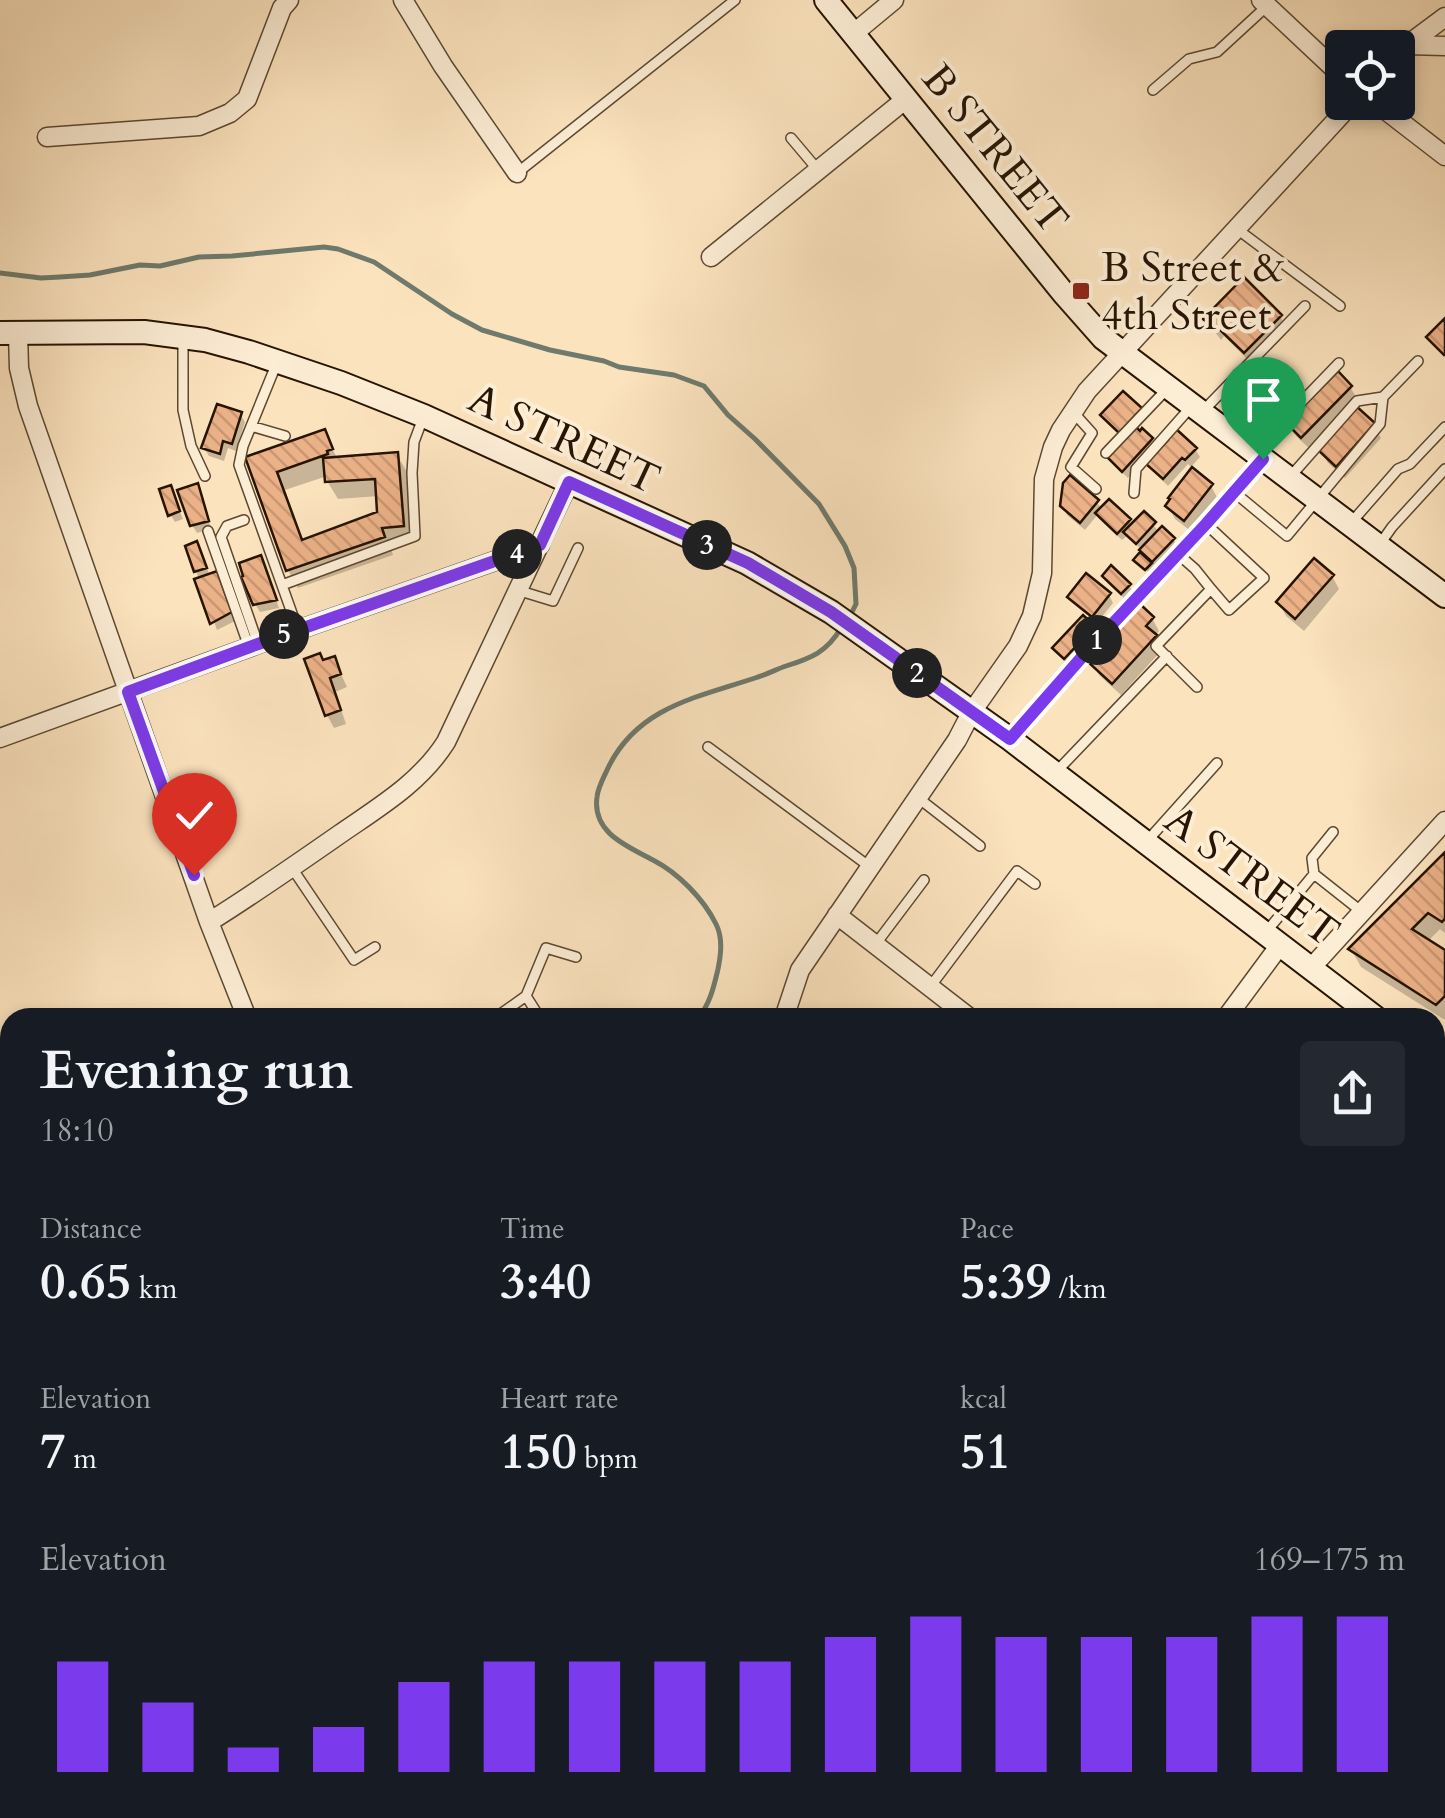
<!DOCTYPE html>
<html lang="en">
<head>
<meta charset="utf-8">
<style>
	:root { --surface:#171b24; --page:#242831; --text:#f1f3f6; --muted:#9ea1a6; --accent:#7c3aed }
	body { margin:0; font-family:Cardo,serif; background:var(--page); color:var(--text); height:100vh; display:flex; flex-direction:column; font-size:38px; white-space:nowrap }
	* { box-sizing:border-box; margin:0 }
	p { font-size:32px; color:var(--muted) }
	.icon { flex:none; width:55px; height:55px; fill:none; stroke:currentColor; stroke-width:2; stroke-linecap:round; stroke-linejoin:round }
	.map { position:relative; flex:1; overflow:hidden }
	.details { position:absolute; left:0px; top:1008px; width:1445px; height:812px; display:flex; flex-direction:column; background:var(--surface); border-radius:30px 30px 0 0; box-shadow:0 5px 15px #0003 }
	.details>* { flex:none }
	.buttons { position:absolute; left:1325px; top:30px; display:grid; gap:20px }
	.buttons a { display:grid; place-items:center; width:90px; height:90px; border-radius:10px; background:var(--surface); box-shadow:0 5px 15px #0003; font-size:50px }
	.pin { position:absolute; display:grid; place-items:center; width:85px; height:85px; color:#fff; margin:-102px -42px; border-radius:50% 50% 50% 0; rotate:-45deg; box-shadow:0 0 10px #0007 }
	.pin .icon { rotate:45deg }
	.km { position:absolute; width:50px; height:50px; margin:-25px; border-radius:50%; background:#222; color:#fff; font-size:28px; line-height:50px; text-align:center }
	.round { display:grid; place-items:center; flex:none; width:105px; height:105px; border-radius:10px; background:var(--page) }
	.head { display:flex; align-items:center; justify-content:space-between; height:170px; padding:0 40px }
	h1 { font-size:55px; font-weight:700; line-height:75px }
	.figures { display:grid; grid-template-columns:repeat(3,1fr); gap:15px; height:170px; padding:10px 40px }
	.figures div { display:grid; align-content:center }
	.figures b { font-size:50px; font-weight:700 }
	.figures small { font-size:28px; font-weight:400 }
	.figures p { font-size:28px }
	.chart { height:280px; padding:20px 40px }
	.chart p { display:flex; justify-content:space-between }
	.chart svg { width:100%; height:180px; margin-top:10px; stroke:var(--accent); stroke-width:6 }
	.map>svg:first-child { display:block }
	.park { fill:url(#park-crowns); stroke:#726c4b; stroke-width:2.5 }
	.shadow { fill:#0003; fill-rule:evenodd }
	.lines { fill:none; stroke-linecap:round; stroke-linejoin:round }
	.stream { stroke:#6f7a6d; stroke-width:5 }
	.building { fill:url(#building-back-hatch); stroke:#271402; stroke-width:2.5 }
	.lane-casing { stroke:#5c4831; stroke-width:12 }
	.street-casing { stroke:#5c4831; stroke-width:21 }
	.secondary-casing { stroke:#271402; stroke-width:26 }
	.lane { stroke:#fcedd5; stroke-width:9 }
	.street { stroke:#fcedd5; stroke-width:18 }
	.secondary { stroke:#fcedd5; stroke-width:22 }
	.route-casing { stroke:#fff; stroke-width:20 }
	.route { stroke:#7c3aed; stroke-width:12 }
	.poi-dot { fill:#8f2418; stroke:#fcedd5; stroke-width:4 }
	.labels { text-anchor:middle; dominant-baseline:central; stroke-width:8; stroke-linejoin:round; paint-order:stroke }
	.street-label { font-size:42px; fill:#271402; stroke:#fcedd5 }
	.poi-label { font-size:42px; fill:#271402; stroke:#fcedd5; text-anchor:start }
</style>
</head>
<body>
<div class="map">
<svg width="1445" height="1818" viewBox="0 0 1445 1818">
	<defs>
		<pattern id="park-crowns" width="20" height="18" patternUnits="userSpaceOnUse" patternTransform="scale(2.5)"><rect width="20" height="18" fill="#bcc494"/><path d="M2 6a3 3 0 1 1 6 0M12 15a3 3 0 1 1 6 0" fill="none" stroke="#a2a87e"/></pattern>
		<pattern id="building-back-hatch" width="6" height="6" patternUnits="userSpaceOnUse" patternTransform="scale(2.5)"><rect width="6" height="6" fill="#ebb187"/><path d="M-1 5l2 2M0 0l6 6M5-1l2 2" fill="none" stroke="#ca9773"/></pattern>
	</defs>
	<rect width="100%" height="100%" fill="#fbe3be"/>
	<filter id="stains"><feTurbulence type="fractalNoise" baseFrequency=".002" numOctaves="4"/><feColorMatrix values="0 0 0 0 .2 0 0 0 0 .09 0 0 0 0 .02 0 0 0 .5 -.17"/></filter>
	<radialGradient id="worn" r=".72"><stop offset=".6" stop-color="#630" stop-opacity="0"/><stop offset="1" stop-color="#630" stop-opacity=".3"/></radialGradient>
	<path class="park" d="M 1445,1600 L 1445,1723 L 1435,1715 L 1435,1611 Z
		M 10,1696 L 10,1810 L 406,1810 L 411,1818 L 0,1818 L 0,1700 Z"/>
	<path class="shadow" d="M 1280,316 L 1287,329 L 1253,365 L 1224,336 L 1221,340 L 1206,320 Z
		M 1350,387 L 1358,400 L 1310,449 L 1297,437 L 1289,424 Z
		M 1140,410 L 1145,418 L 1134,429 L 1140,434 L 1143,432 L 1156,448 L 1128,478 L 1114,465 L 1109,456 L 1125,439 L 1108,424 L 1104,416 Z
		M 240,414 L 245,422 L 236,451 L 228,448 L 224,461 L 209,456 L 204,448 Z
		M 1373,425 L 1381,438 L 1345,478 L 1328,463 L 1320,450 Z
		M 324,432 L 338,460 L 397,455 L 407,472 L 413,543 L 390,545 L 393,555 L 298,588 L 288,570 L 248,459 ZM 327,476 L 327,481 L 338,499 L 379,496 L 380,514 L 304,542 L 285,490 Z
		M 1195,449 L 1200,457 L 1191,467 L 1188,464 L 1168,486 L 1154,472 L 1149,464 Z
		M 1211,486 L 1218,499 L 1192,532 L 1175,519 L 1168,506 Z
		M 170,488 L 183,519 L 175,522 L 170,514 Z
		M 201,494 L 211,529 L 197,533 L 192,525 Z
		M 1097,502 L 1102,510 L 1129,521 L 1132,527 L 1144,514 L 1159,532 L 1173,539 L 1178,548 L 1158,569 L 1154,565 L 1148,572 L 1136,560 L 1143,552 L 1128,535 L 1122,540 L 1103,522 L 1098,514 L 1085,530 L 1067,515 L 1062,506 Z
		M 201,553 L 210,576 L 220,582 L 235,621 L 217,630 L 196,571 Z
		M 264,566 L 279,608 L 260,612 L 255,604 Z
		M 1105,576 L 1129,585 L 1133,593 L 1127,601 L 1109,584 Z
		M 1332,576 L 1339,589 L 1304,631 L 1286,616 L 1279,603 Z
		M 1109,595 L 1113,603 L 1097,623 L 1075,605 L 1070,597 Z
		M 1152,618 L 1159,631 L 1154,637 L 1162,650 L 1121,695 L 1099,675 L 1091,662 L 1096,657 L 1088,645 L 1069,666 L 1055,649 L 1093,627 L 1106,645 Z
		M 334,659 L 347,687 L 335,692 L 346,724 L 334,728 L 327,715 L 323,663 Z
		M 1445,856 L 1445,933 L 1440,929 L 1427,942 L 1445,953 L 1445,1020 L 1361,967 L 1351,949 Z
		M 1445,1262 L 1445,1346 L 1442,1350 L 1435,1344 L 1435,1275 Z
		M 1435,1395 L 1445,1401 L 1445,1486 L 1437,1494 L 1445,1499 L 1445,1554 L 1439,1560 L 1435,1557 Z
		M 531,1810 L 612,1810 L 617,1816 L 625,1810 L 770,1810 L 758,1818 L 537,1818 Z
		M 1307,1810 L 1402,1810 L 1404,1813 L 1396,1818 L 1313,1818 Z"/>
	<g class="lines">
		<path class="stream" d="M 0,273 L 41,278 L 60,277 L 90,275 L 140,265 L 160,266 L 199,257 L 232,256 L 324,247 L 338,249 L 374,262 L 452,314 L 482,330 L 550,350 L 604,361 L 619,367 L 674,375 L 704,386 L 728,415 L 755,439 L 819,504 L 845,546 L 854,568 L 856,604 L 850,616
			M 698,1018 C 710,1004 714,986 718,969 C 721,954 723,938 716,924 C 703,898 678,873 653,860 C 627,846 592,833 597,797 C 598,787 604,777 608,768 C 638,706 699,697 758,677 C 768,674 777,669 786,666 C 811,658 827,652 841,628
			M 0,1202 L 10,1208
			M 1435,1664 L 1445,1671
			M 0,1774 L 10,1770"/>
	</g>
	<path class="building" d="M 1244,277 L 1282,315 L 1244,353 L 1215,325 L 1212,328 L 1203,319 Z
		M 1445,318 L 1445,354 L 1444,355 L 1426,337 Z
		M 1338,371 L 1352,386 L 1301,438 L 1286,423 Z
		M 1123,391 L 1142,408 L 1119,433 L 1100,415 Z
		M 217,404 L 242,412 L 232,444 L 223,441 L 220,454 L 201,448 Z
		M 1356,406 L 1375,423 L 1336,467 L 1317,449 Z
		M 1135,426 L 1140,431 L 1142,428 L 1153,438 L 1122,472 L 1106,456 Z
		M 1175,428 L 1197,448 L 1185,460 L 1182,458 L 1163,479 L 1146,464 L 1168,440 L 1166,438 Z
		M 325,429 L 333,449 L 327,451 L 328,454 L 277,472 L 302,540 L 377,512 L 375,479 L 325,482 L 323,458 L 398,452 L 404,526 L 382,528 L 385,537 L 286,571 L 245,457 Z
		M 1192,467 L 1213,484 L 1184,521 L 1165,506 L 1170,499 L 1168,498 Z
		M 1070,475 L 1099,500 L 1080,523 L 1060,506 L 1063,483 Z
		M 198,483 L 209,521 L 190,526 L 177,490 Z
		M 171,485 L 180,511 L 168,516 L 159,489 Z
		M 1109,499 L 1131,519 L 1117,534 L 1095,513 Z
		M 1144,511 L 1156,522 L 1136,544 L 1123,532 Z
		M 1162,526 L 1175,538 L 1152,562 L 1139,550 Z
		M 197,541 L 207,568 L 194,572 L 185,546 Z
		M 1140,552 L 1152,563 L 1145,570 L 1133,560 Z
		M 261,555 L 277,600 L 253,605 L 241,577 L 243,576 L 239,563 Z
		M 1314,558 L 1334,575 L 1295,619 L 1276,602 Z
		M 1111,565 L 1131,584 L 1121,594 L 1102,576 Z
		M 217,571 L 232,612 L 210,624 L 194,579 Z
		M 1086,573 L 1111,593 L 1092,617 L 1067,597 Z
		M 1140,604 L 1154,617 L 1146,626 L 1157,635 L 1112,684 L 1088,662 L 1096,653 L 1083,642 L 1094,630 L 1106,641 Z
		M 1083,615 L 1095,626 L 1064,659 L 1052,648 Z
		M 320,653 L 323,660 L 335,656 L 341,674 L 330,678 L 341,710 L 325,716 L 304,659 Z
		M 1445,852 L 1445,919 L 1442,922 L 1428,913 L 1412,929 L 1445,950 L 1445,996 L 1436,1005 L 1348,949 Z
		M 1445,1258 L 1445,1340 L 1435,1329 L 1435,1271 Z
		M 1435,1392 L 1445,1398 L 1445,1459 L 1435,1468 Z
		M 1440,1492 L 1445,1496 L 1443,1505 L 1445,1507 L 1445,1526 L 1435,1536 L 1435,1497 Z
		M 532,1810 L 615,1810 L 617,1813 L 621,1810 L 711,1810 L 700,1818 L 552,1818 L 546,1810 L 537,1817 Z
		M 1308,1810 L 1364,1810 L 1354,1818 L 1314,1818 Z"/>
	<g class="lines">
		<defs>
			<path id="lane" d="M 1153,90 L 1189,59 L 1217,52 L 1267,6
				M 791,138 L 818,170
				M 517,173 L 735,0
				M 1237,229 L 1340,306
				M 183,339 L 183,410 L 191,446 L 205,476
				M 276,365 L 243,446 L 239,465 L 298,630
				M 1203,411 L 1305,306
				M 1074,413 L 1092,433 L 1071,467 L 1096,489
				M 251,426 L 285,436
				M 1255,450 L 1339,363
				M 1106,453 L 1166,390
				M 1290,477 L 1357,401 L 1383,397
				M 1234,492 L 1287,536 L 1380,424 L 1383,397 L 1418,361
				M 1134,493 L 1136,469 L 1190,408
				M 244,520 L 227,526 L 221,537 L 258,644
				M 1350,524 L 1398,469 L 1410,464 L 1445,427
				M 208,531 L 249,647
				M 1380,544 L 1392,527 L 1445,469
				M 1178,554 L 1195,569 L 1211,589
				M 282,585 L 415,536 L 412,473 L 414,442 L 423,418
				M 517,590 L 553,601 L 578,548
				M 1197,687 L 1156,646 L 1211,589 L 1229,610 L 1264,578 L 1206,524 L 1263,459
				M 1012,737 L 1089,649 L 1206,524
				M 708,747 L 870,867
				M 1057,771 L 1167,656
				M 917,797 L 980,846
				M 1148,840 L 1217,763
				M 292,868 L 354,960 L 375,947
				M 1314,874 L 1362,912
				M 1267,931 L 1314,874 L 1312,858 L 1333,832
				M 875,945 L 924,880
				M 930,987 L 1017,871 L 1035,884
				M 526,996 L 540,1018
				M 495,1018 L 526,996 L 546,948 L 576,957
				M 1435,1109 L 1445,1095
				M 1435,1250 L 1445,1236
				M 491,1810 L 496,1818
				M 1235,1810 L 1241,1818
				M 1285,1810 L 1291,1818
				M 1192,1818 L 1200,1810"/>
			<path id="street" d="M 403,0 L 443,66 L 517,173
				M 1261,0 L 1342,76
				M 853,34 L 894,0
				M 1406,45 L 1445,46
				M 1398,52 L 1445,17
				M 1375,102 L 1445,156
				M 47,137 L 199,126 L 230,113 L 247,99 L 282,8 L 289,0
				M 711,257 L 906,99
				M 18,334 L 19,368 L 28,406 L 209,922 L 247,1018
				M 0,738 L 258,644 L 540,545
				M 837,915 L 970,1018
				M 209,922 C 254,894 297,864 340,834 C 379,807 420,783 446,742 L 569,482
				M 1311,968 L 1445,821
				M 784,1018 L 800,970 L 957,740 L 971,713 L 1018,646 L 1032,616 L 1042,573 L 1044,479 L 1053,447 L 1061,430 L 1087,391 L 1353,102
				M 1226,1018 L 1280,945
				M 0,1137 L 10,1157
				M 1435,1356 L 1445,1363
				M 0,1538 L 10,1543
				M 780,1818 L 792,1810"/>
			<path id="secondary" d="M 826,0 L 1065,295 L 1103,338 L 1445,596
				M 0,333 L 144,332 L 205,340 L 249,352 L 341,383 L 424,416 L 747,563 L 831,612 L 1010,739 L 1376,1018
				M 1435,1060 L 1445,1067
				M 1435,1594 L 1445,1582
				M 1435,1757 L 1445,1763"/>
		</defs>
		<use href="#lane" class="lane-casing"/>
		<use href="#street" class="street-casing"/>
		<use href="#secondary" class="secondary-casing"/>
		<use href="#lane" class="lane"/>
		<use href="#street" class="street"/>
		<use href="#secondary" class="secondary"/>
	</g>
	<g class="lines">
		<defs>
			<path id="route" d="M 194,875 L 128,692 L 258,644 L 540,545 L 569,482 L 748,563 L 831,612 L 1010,739 L 1089,649 L 1206,524 L 1263,459"/>
		</defs>
		<use href="#route" class="route-casing"/>
		<use href="#route" class="route"/>
	</g>
	<rect class="poi-dot" x="1071" y="281" width="20" height="20" rx="5"/>
	<g class="labels">
		<g class="street-label">
			<text transform="translate(995 149) rotate(51)">B STREET</text>
			<text transform="translate(564 439) rotate(25)">A STREET</text>
			<text transform="translate(1252 876) rotate(37)">A STREET</text>
		</g>
		<g class="poi-label">
			<text x="1101" y="267">B Street &amp;<tspan x="1101" dy="48">4th Street</tspan></text>
		</g>
	</g>
	<rect width="100%" height="100%" filter="url(#stains)"/>
	<rect width="100%" height="100%" fill="url(#worn)"/>
</svg>
<div class="buttons">
<a><svg class="icon" aria-label="locate" viewBox="0 0 24 24"><circle cx="12" cy="12" r="6"/><path d="M12 2v4M12 18v4M2 12h4M18 12h4"/></svg></a>
</div>
<div class="pin" style="left:1263px;top:459px;background:#1e9e55"><svg class="icon" aria-label="arrive" viewBox="0 0 24 24"><path d="M6 21V4h12l-3 4 3 4H6"/></svg></div>
<div class="pin" style="left:194px;top:875px;background:#d93025"><svg class="icon" aria-label="check" viewBox="0 0 24 24"><path d="M5 12l5 5 9-10"/></svg></div>
<b class="km" style="left:1097px;top:640px">1</b>
<b class="km" style="left:917px;top:673px">2</b>
<b class="km" style="left:707px;top:545px">3</b>
<b class="km" style="left:517px;top:554px">4</b>
<b class="km" style="left:284px;top:634px">5</b>
<section class="details">
<div class="head"><div><h1>Evening run</h1><p>18:10</p></div><a class="round"><svg class="icon" aria-label="share" viewBox="0 0 24 24"><path d="M12 15V3M7 8l5-5 5 5M5 13v7h14v-7"/></svg></a></div>
<div class="figures">
<div><p>Distance</p><b>0.65<small> km</small></b></div>
<div><p>Time</p><b>3:40</b></div>
<div><p>Pace</p><b>5:39<small> /km</small></b></div>
</div>
<div class="figures">
<div><p>Elevation</p><b>7<small> m</small></b></div>
<div><p>Heart rate</p><b>150<small> bpm</small></b></div>
<div><p>kcal</p><b>51</b></div>
</div>
<div class="chart"><p><span>Elevation</span>169–175 m</p>
<svg viewBox="0 0 160 44" preserveAspectRatio="none"><path d="M5 44V17M15 44V27M25 44V38M35 44V33M45 44V22M55 44V17M65 44V17M75 44V17M85 44V17M95 44V11M105 44V6M115 44V11M125 44V11M135 44V11M145 44V6M155 44V6"/></svg>
</div>
</section>
</div>
</body>
</html>
